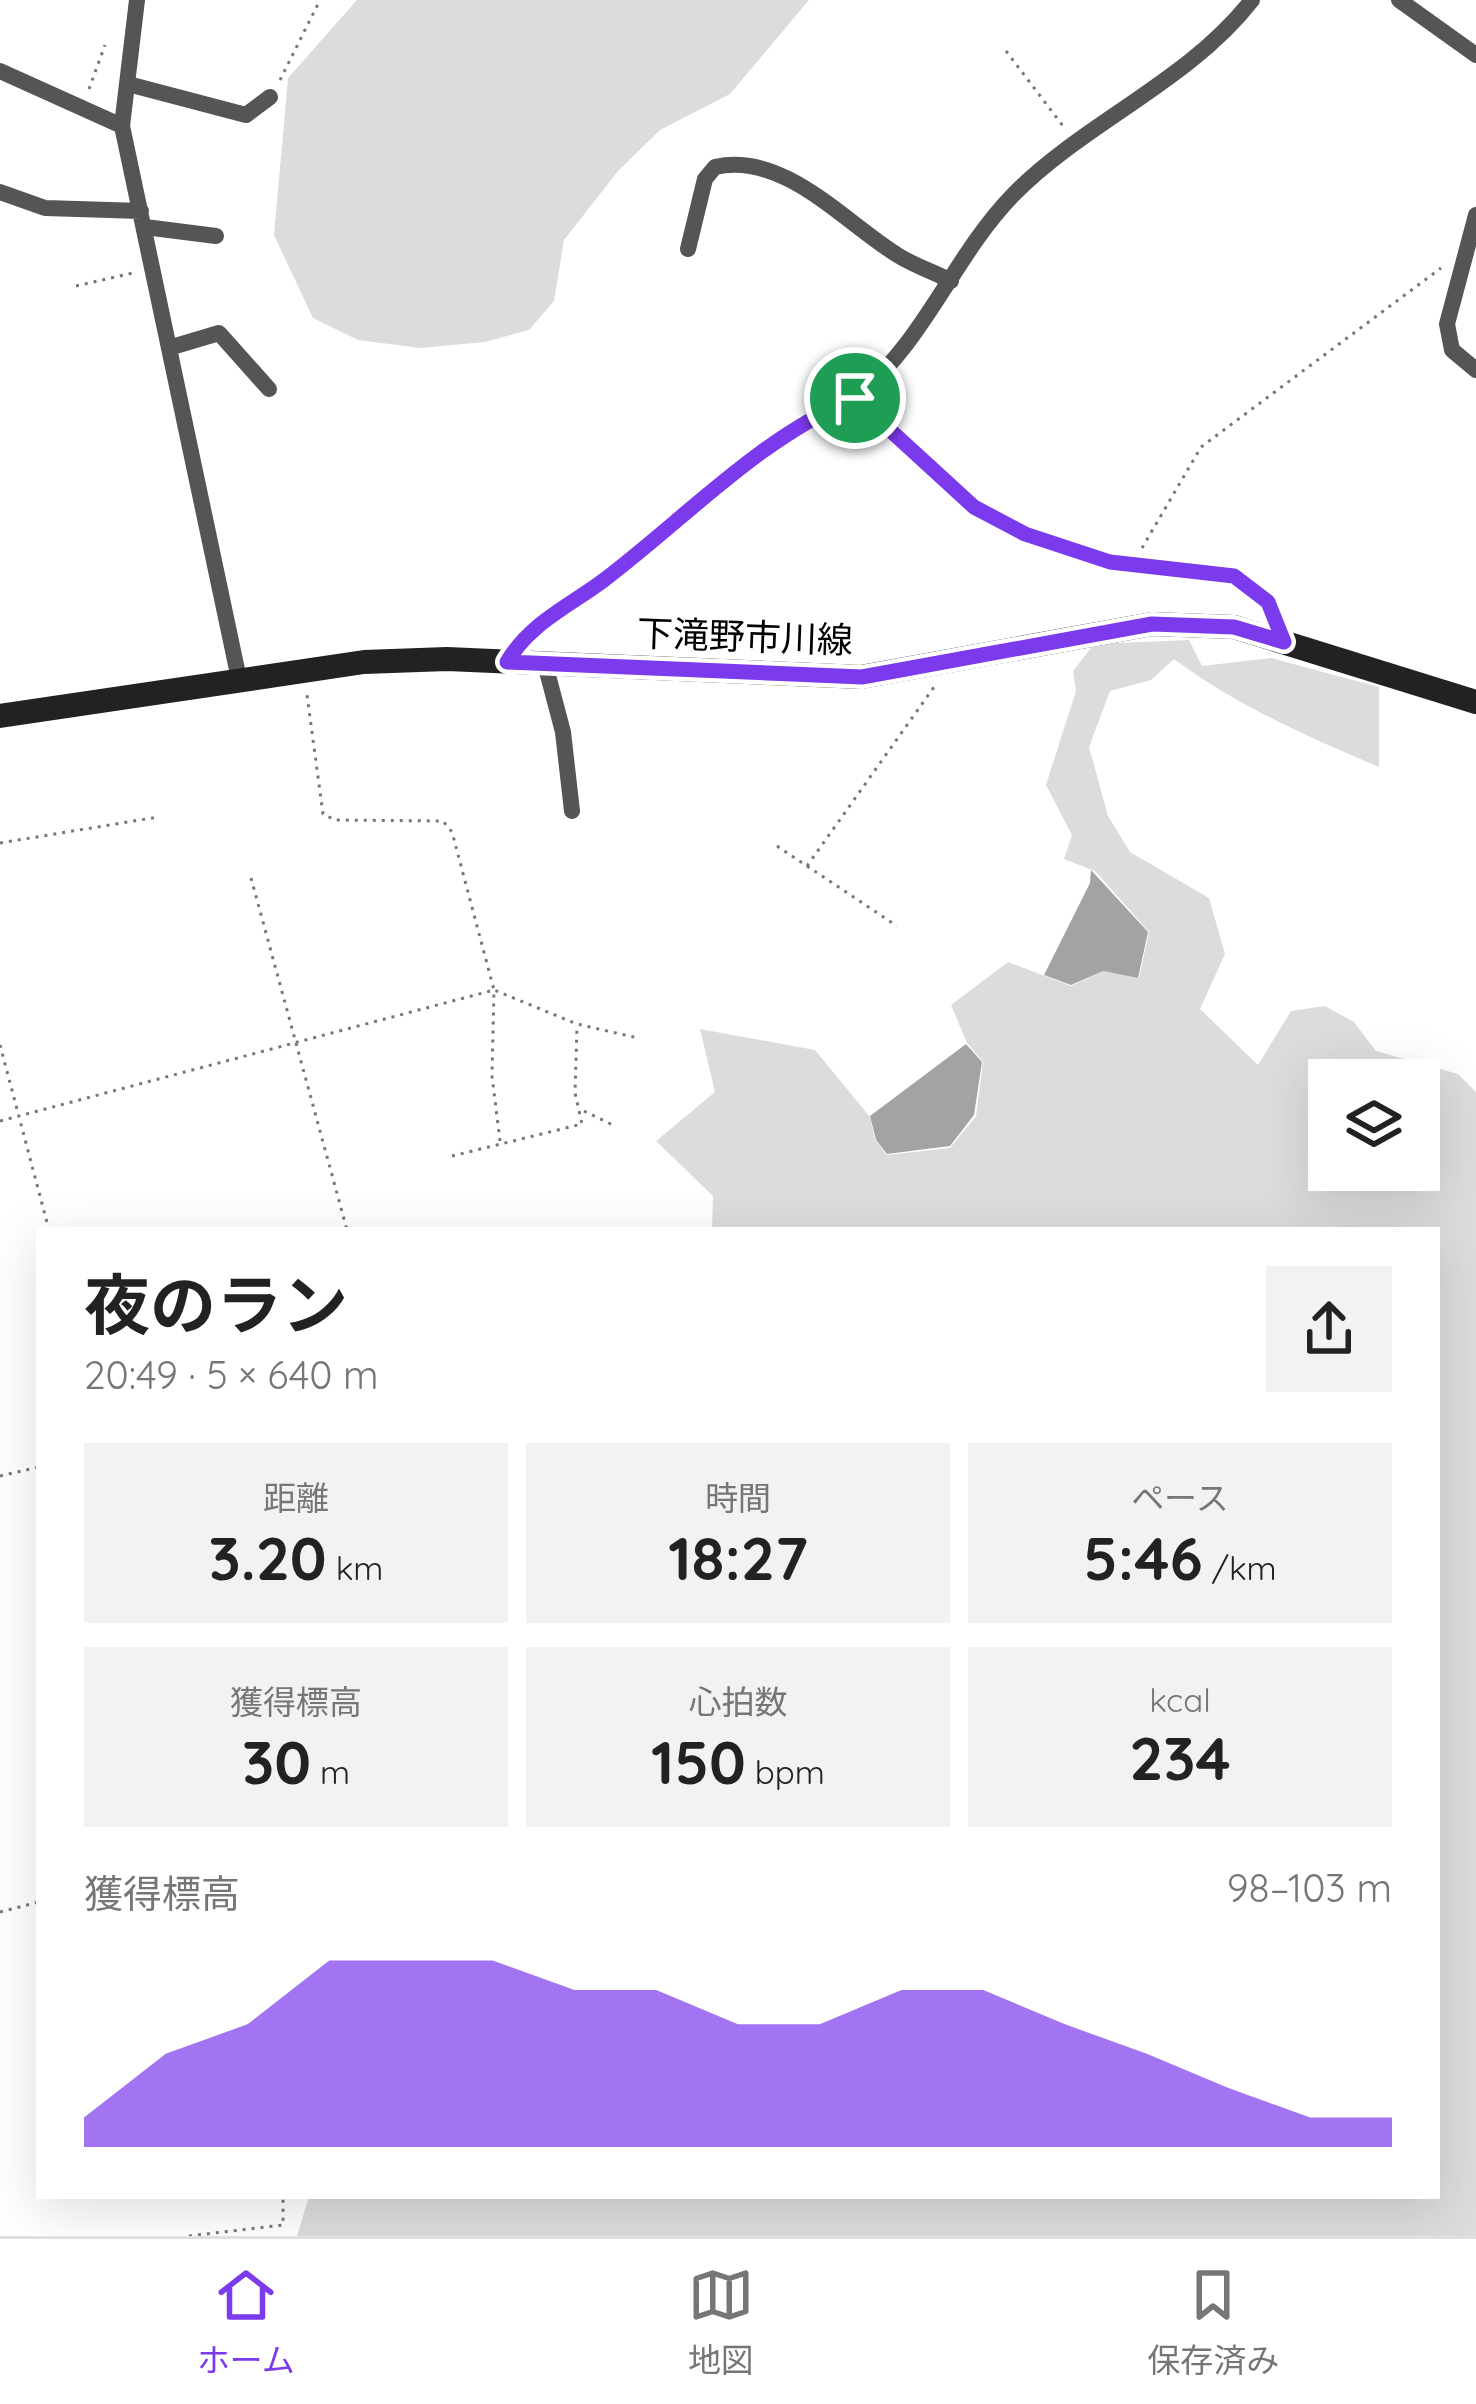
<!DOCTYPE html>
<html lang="ja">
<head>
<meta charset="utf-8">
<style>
	:root { --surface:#fff; --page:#f2f2f2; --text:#222; --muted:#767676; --line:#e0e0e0; --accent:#7c3aed }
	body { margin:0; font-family:Quicksand,"Noto Sans JP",sans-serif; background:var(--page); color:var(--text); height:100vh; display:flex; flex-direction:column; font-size:45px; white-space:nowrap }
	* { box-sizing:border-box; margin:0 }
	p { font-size:39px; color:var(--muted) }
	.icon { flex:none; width:66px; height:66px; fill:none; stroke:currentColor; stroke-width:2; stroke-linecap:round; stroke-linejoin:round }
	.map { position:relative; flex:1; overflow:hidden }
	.details { position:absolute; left:36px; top:1227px; width:1404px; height:972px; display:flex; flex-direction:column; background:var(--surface); border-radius:0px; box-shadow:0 12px 48px #0002 }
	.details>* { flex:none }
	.controls { position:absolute; left:1308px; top:1059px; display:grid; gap:24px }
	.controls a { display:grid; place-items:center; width:132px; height:132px; border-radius:0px; background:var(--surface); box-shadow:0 12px 48px #0002; font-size:60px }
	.pin { position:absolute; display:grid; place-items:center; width:102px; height:102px; color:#fff; margin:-51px; border:6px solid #fff; border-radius:50%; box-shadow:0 3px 12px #0007 }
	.round { display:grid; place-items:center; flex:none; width:126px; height:126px; border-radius:0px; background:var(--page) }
	.head { display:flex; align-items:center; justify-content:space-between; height:204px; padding:0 48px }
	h1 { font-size:66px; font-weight:700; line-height:90px }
	.metrics { display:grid; grid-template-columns:repeat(3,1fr); gap:18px; height:204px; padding:12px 48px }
	.metrics div { display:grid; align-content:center; border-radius:0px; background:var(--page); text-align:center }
	.metrics b { font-size:60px; font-weight:700 }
	.metrics small { font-size:33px; font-weight:400 }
	.metrics p { font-size:33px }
	.chart { height:336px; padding:24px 48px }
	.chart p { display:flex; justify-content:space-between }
	.chart svg { width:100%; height:216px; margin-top:12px; fill:var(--accent); opacity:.7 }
	.tab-bar { display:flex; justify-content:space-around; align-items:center; height:168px; border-top:3px solid var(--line); background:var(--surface); font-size:33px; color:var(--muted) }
	.tab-bar a { display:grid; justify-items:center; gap:6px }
	.tab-bar .on { color:var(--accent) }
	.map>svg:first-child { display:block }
	.green { fill:#dcdcdc; fill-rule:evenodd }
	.water { fill:#a3a3a3 }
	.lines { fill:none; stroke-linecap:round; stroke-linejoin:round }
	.path { stroke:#777; stroke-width:3; stroke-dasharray:3 6; stroke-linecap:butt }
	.minor { stroke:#555; stroke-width:16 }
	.secondary { stroke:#222; stroke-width:24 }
	.route-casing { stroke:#fff; stroke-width:24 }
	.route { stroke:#7c3aed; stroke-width:15 }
	.labels { text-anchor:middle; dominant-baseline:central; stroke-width:10; stroke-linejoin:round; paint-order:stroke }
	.street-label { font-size:36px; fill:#000; stroke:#fff }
</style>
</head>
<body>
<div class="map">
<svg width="1476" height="2236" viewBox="0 0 1476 2236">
	<rect width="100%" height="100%" fill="#fff"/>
	<path class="green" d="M 357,0 L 809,0 L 730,94 L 660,130 L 618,171 L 564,240 L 554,301 L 529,330 L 485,342 L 420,348 L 358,340 L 313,318 L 274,235 L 288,78 Z
		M 1189,640 L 1202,666 L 1271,658 L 1379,687 L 1379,767 C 1306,736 1237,706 1174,659 L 1151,680 L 1110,691 L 1089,747 L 1108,816 L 1130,852 L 1209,898 L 1225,954 L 1200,1009 L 1258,1065 L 1291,1011 L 1325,1006 L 1354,1022 L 1376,1051 L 1458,1074 L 1476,1092 L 1476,2236 L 297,2236 L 309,2196 L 1437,2196 L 1437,1230 L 712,1230 L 713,1196 L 656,1141 L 715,1092 L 700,1029 L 815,1050 L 870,1117 L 875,1140 L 887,1155 L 950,1148 L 976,1116 L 983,1062 L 967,1043 L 951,1005 L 1008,962 L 1071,986 L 1103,971 L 1139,978 L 1149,932 L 1095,871 L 1064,859 L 1072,835 L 1046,785 L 1076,691 L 1073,671 L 1094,644 ZM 1329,1080 L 1419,1080 L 1419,1170 L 1329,1170 Z"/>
	<path class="water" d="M 1091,870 L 1148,932 L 1138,978 L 1103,971 L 1071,985 L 1044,975 L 1090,883 Z
		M 966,1044 L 982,1062 L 974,1115 L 950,1146 L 887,1154 L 876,1140 L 870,1116 Z"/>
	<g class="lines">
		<path class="path" d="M 1006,51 L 1063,126
			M 280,80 L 320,0
			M 89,89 L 105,45
			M 76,286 L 133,273
			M 1142,548 L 1201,447 L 1441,268
			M 0,843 L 158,817
			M 777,846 L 897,926
			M 807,866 L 934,687
			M 251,878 L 347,1230
			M 0,1045 L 49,1230
			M 584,1111 L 615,1126
			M 0,1121 L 494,990 L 452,832 L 443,821 L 335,820 L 323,814 L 307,695
			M 500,1141 L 492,1076 L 494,990 L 577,1024 L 638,1038
			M 452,1156 L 582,1124 L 575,1093 L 577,1027
			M 0,1476 L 39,1467
			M 0,1912 L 39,1902
			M 189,2236 L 283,2225 L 283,2196"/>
		<path class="minor" d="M 137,0 L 122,126 L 239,679
			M 1399,0 L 1476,55
			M 0,71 L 122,126
			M 128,84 L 246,115 L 270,97
			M 0,192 L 45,208 L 141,211
			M 1476,215 L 1447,324 L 1452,350 L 1476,370
			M 145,227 L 216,236
			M 688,249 L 705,179 L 715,167 C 784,151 846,224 899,256 C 915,266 934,272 951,281
			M 172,347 L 219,333 L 269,389
			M 855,397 L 974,507 L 1025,534 L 1110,562 L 1234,576 L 1268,602 L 1284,642
			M 507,662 C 533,618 584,596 623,564 C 672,525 719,477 771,443 C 797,425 836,413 858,395 C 927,338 953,257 1013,195 C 1085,122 1188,82 1252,0
			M 545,664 L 563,732 L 572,811"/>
		<path class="secondary" d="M 0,716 L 364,662 L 447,659 L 861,677 L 1152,624 L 1234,627 L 1476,702"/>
	</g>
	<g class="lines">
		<defs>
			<path id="route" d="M 855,398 L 974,507 L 1025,534 L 1110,562 L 1234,576 L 1268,602 L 1284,642 L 1234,627 L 1152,624 L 862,677 L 507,662 C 530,623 568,607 604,580 C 687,517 758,439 855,398 Z"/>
		</defs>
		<use href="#route" class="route-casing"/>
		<use href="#route" class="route"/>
	</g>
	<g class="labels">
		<g class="street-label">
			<text transform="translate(745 636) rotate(2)">下滝野市川線</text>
		</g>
	</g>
</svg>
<div class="controls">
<a><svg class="icon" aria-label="layers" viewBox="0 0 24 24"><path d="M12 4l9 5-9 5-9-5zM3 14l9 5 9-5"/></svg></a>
</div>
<div class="pin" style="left:855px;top:398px;background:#1e9e55"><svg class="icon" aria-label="arrive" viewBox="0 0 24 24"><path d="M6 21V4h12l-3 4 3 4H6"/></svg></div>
<section class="details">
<div class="head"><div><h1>夜のラン</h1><p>20:49 · 5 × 640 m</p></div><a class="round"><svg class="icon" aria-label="share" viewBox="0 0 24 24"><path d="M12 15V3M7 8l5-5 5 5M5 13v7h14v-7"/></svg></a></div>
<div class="metrics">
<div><p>距離</p><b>3.20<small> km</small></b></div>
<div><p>時間</p><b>18:27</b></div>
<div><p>ペース</p><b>5:46<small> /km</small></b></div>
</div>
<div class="metrics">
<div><p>獲得標高</p><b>30<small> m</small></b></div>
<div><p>心拍数</p><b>150<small> bpm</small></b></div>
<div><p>kcal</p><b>234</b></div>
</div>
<div class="chart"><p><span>獲得標高</span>98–103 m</p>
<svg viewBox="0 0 160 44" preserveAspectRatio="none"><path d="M0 44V38L10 25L20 19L30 6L40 6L50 6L60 12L70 12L80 19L90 19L100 12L110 12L120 19L130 25L140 32L150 38L160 38V44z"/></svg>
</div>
</section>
</div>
<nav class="tab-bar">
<a class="on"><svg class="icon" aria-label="home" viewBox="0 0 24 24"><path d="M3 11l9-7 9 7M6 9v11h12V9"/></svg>ホーム</a>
<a><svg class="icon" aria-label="map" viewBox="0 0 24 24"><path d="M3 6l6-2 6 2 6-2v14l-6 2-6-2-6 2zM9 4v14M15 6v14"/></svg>地図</a>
<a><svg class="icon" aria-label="saved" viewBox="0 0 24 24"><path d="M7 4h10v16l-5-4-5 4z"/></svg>保存済み</a>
</nav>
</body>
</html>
